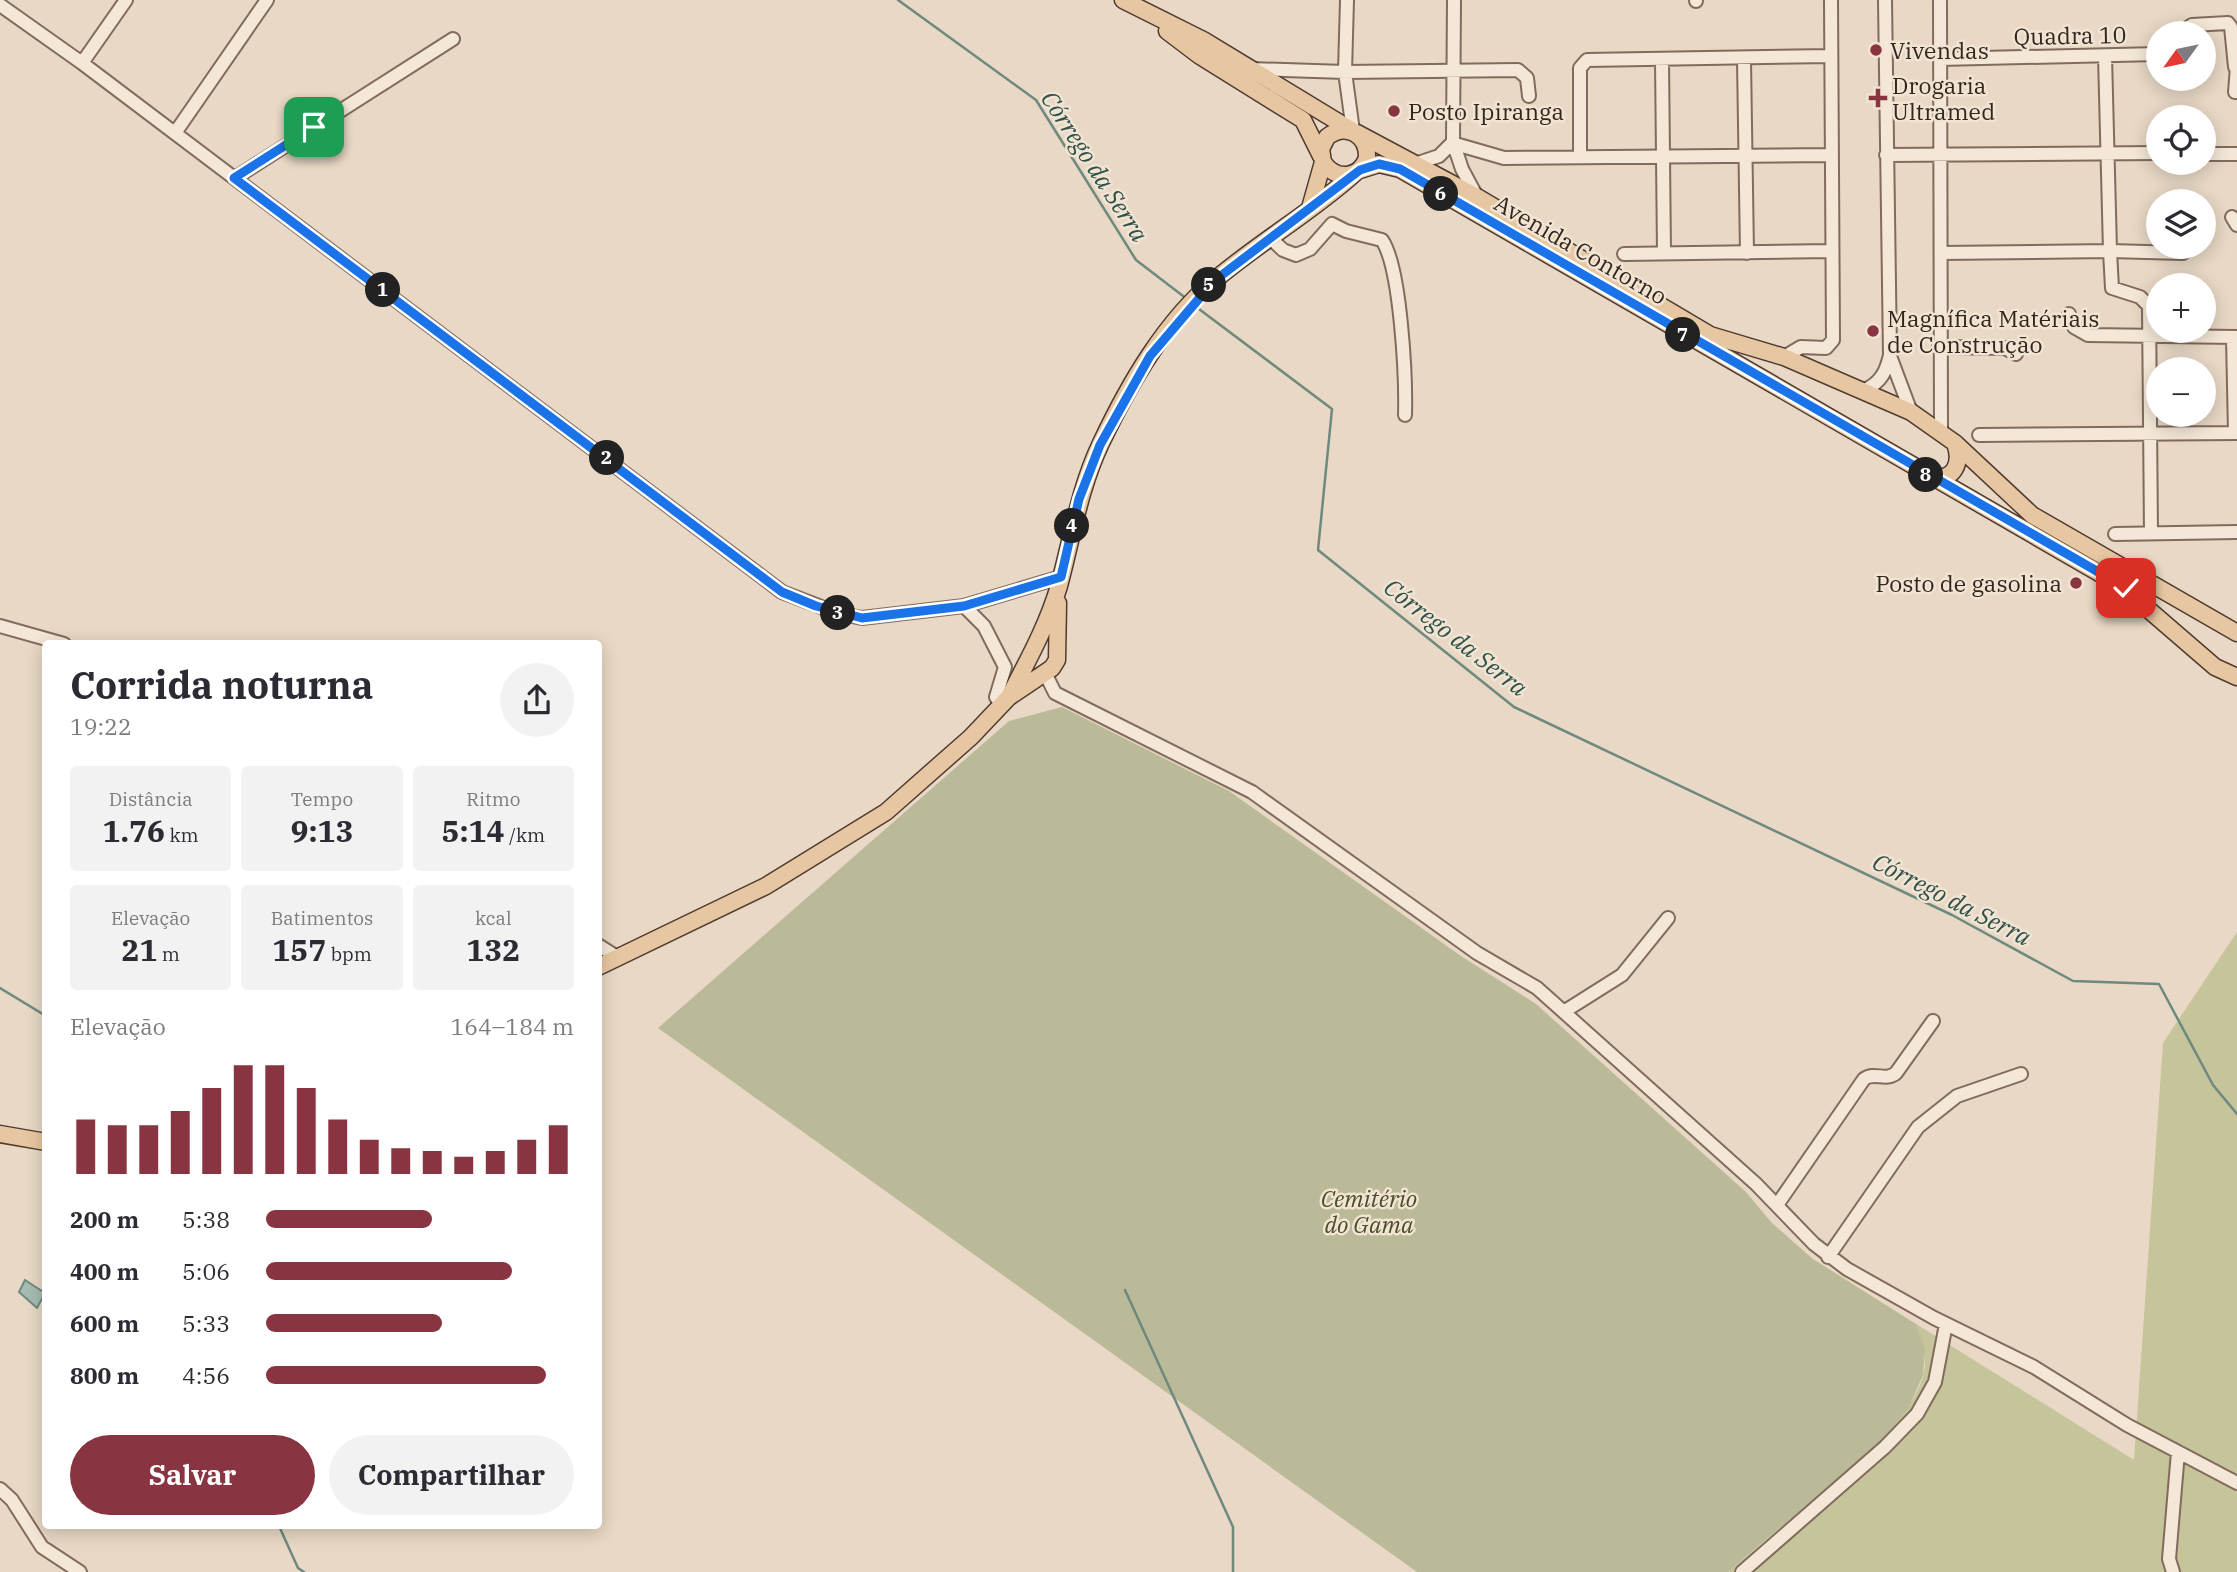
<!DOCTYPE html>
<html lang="pt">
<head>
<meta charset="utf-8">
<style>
	:root { --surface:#fff; --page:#f2f2f3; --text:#2b2b33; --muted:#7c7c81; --accent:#883441 }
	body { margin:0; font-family:"IBM Plex Serif",serif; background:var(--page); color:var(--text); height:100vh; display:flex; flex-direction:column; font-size:26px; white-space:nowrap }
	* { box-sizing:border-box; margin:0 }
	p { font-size:23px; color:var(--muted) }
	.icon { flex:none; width:38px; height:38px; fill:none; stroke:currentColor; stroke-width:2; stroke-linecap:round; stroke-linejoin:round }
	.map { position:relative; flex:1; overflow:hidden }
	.side { position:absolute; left:42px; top:640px; width:560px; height:889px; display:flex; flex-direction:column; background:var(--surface); border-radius:7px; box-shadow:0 4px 18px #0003 }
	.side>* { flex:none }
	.needle { width:46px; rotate:237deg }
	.buttons { position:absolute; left:2146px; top:21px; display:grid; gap:14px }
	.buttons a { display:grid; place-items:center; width:70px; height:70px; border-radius:50%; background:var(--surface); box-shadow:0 4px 18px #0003; font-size:35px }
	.pin { position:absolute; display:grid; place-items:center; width:60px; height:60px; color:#fff; margin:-30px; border-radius:14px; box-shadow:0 4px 10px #0006 }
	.km { position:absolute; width:35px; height:35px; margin:-18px; border-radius:50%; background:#222; color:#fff; font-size:19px; line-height:35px; text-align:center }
	.round { display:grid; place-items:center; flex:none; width:74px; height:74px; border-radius:37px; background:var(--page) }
	.summary { display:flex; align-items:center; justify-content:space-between; height:119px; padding:0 28px }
	h1 { font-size:38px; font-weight:700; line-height:52px }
	.metrics { display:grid; grid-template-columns:repeat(3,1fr); gap:10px; height:119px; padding:7px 28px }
	.metrics div { display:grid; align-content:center; border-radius:7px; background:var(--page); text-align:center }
	.metrics b { font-size:30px; font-weight:700 }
	.metrics small { font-size:19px; font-weight:400 }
	.metrics p { font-size:19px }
	.chart { height:196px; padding:14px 28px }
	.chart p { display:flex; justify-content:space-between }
	.chart svg { width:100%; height:126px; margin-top:7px; stroke:var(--accent); stroke-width:6 }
	.action { display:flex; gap:14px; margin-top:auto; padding:14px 28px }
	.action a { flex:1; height:80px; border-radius:42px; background:var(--accent); color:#fff; font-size:28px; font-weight:700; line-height:80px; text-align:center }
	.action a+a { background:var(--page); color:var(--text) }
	ul { padding:0 28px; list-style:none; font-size:23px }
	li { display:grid; grid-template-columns:112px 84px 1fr; align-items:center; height:52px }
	li i { height:18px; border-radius:9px; background:var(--accent) }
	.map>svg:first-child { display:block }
	.green { fill:#c5c49a }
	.cemetery { fill:#bbba98 }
	.water { fill:#a6bcb2; stroke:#6e897e; stroke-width:2 }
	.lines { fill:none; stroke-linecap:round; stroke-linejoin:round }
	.stream { stroke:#6e897e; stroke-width:2.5 }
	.minor-casing { stroke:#816b5d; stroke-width:16 }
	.major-casing { stroke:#4f3b31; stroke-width:19 }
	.minor { stroke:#f4e7d7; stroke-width:12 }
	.major { stroke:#e7c7a1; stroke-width:16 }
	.route-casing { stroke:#fff; stroke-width:14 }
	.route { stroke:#1a73e8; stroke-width:9 }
	.poi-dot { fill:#883441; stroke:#f1e4d3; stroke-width:2.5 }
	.labels { text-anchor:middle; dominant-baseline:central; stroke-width:5; stroke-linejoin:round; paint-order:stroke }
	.street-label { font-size:23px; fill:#33261f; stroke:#f1e4d3 }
	.poi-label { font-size:23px; fill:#33261f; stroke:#f1e4d3; text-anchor:start }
	.park-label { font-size:23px; font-style:italic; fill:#494d28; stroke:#f1e4d3 }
	.water-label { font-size:24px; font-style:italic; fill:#30514a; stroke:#f1e4d3 }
</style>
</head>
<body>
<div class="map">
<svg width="2237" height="1572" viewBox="0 0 2237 1572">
	<rect width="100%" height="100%" fill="#e8d8c5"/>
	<path class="green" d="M 2237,932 L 2237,1572 L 1728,1572 C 1780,1528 1906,1439 1923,1376 C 1928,1357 1922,1341 1916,1324 L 2134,1460 L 2163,1043 Z"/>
	<path class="cemetery" d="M 1062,707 L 1229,791 L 1461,956 L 1536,1004 L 1746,1192 L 1772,1223 L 1813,1259 L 1916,1324 L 1925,1349 L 1923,1375 L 1909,1407 L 1883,1440 L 1728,1572 L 1417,1572 L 658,1028 L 1009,721 Z"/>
	<path class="water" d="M 25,1280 L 45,1293 L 37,1308 L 19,1292 Z"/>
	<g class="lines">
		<path class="stream" d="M 898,0 L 1036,100 L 1136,260 L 1187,299
			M 1195,306 L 1332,409 L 1318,550 L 1514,707 L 1952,915 L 2073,981 L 2159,984 L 2213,1085 L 2237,1114
			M 0,988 L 46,1016
			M 46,1215 L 46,1234
			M 1125,1290 L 1233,1527 L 1233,1572
			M 279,1526 L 298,1568 L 304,1572"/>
		<defs>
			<path id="minor" d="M 1347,0 L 1345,72 L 1353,131
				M 1454,0 L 1453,142 L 1462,169 L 1477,197
				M 1696,0 L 1696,1
				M 1940,0 L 1941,432
				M 0,5 L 82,63 L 782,592 L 837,613 L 862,618 L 964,606 L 1061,577
				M 2180,33 L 2192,25 L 2228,23 L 2231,27 L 2235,67
				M 1940,59 L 2158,54
				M 1662,60 L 1664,253
				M 1744,60 L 1747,253
				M 82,63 L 126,0
				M 1251,69 L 1345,72 L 1518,70 L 1527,78 L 1529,96
				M 2235,92 L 2237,67
				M 175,133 L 267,0
				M 1452,143 L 1504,158 L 1831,155
				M 2203,154 L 2237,154
				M 1886,155 L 2158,153
				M 1580,157 L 1580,68 L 1587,60 L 1831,56
				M 1418,163 L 1439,156 L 1453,142
				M 235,178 L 453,39
				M 2232,217 L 2237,225
				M 1269,237 L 1283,250 L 1296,255 L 1310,249 L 1332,224 L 1346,231 L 1382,240 C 1401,268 1406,379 1405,415
				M 1941,253 L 2110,251 L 2105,56
				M 1624,254 L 1831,251
				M 2069,314 L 2074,327 L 2088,335 L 2237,337
				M 2233,337 L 2235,433
				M 1939,347 L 2005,348 L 2016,354
				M 1890,356 L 1911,412
				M 1784,357 L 1801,347 L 1826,348 L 1833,340 L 1831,0
				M 1865,390 C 1881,382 1886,372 1890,355 L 1885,0
				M 1979,435 L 2237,433
				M 2151,533 L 2149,306 L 2140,297 L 2112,288 L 2110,251 L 2183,253
				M 2115,534 L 2237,532
				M 964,606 L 984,626 L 1005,667 L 996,697 L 1001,704
				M 0,626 L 64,644
				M 1045,673 L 1055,693 L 1252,792 L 1477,953 L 1537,988 L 1756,1184 L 1814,1244 L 1847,1269 L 1934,1318 L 2034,1367 L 2127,1425 L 2237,1483
				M 598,945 L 617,957
				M 1565,1011 L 1622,975 L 1668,918
				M 1777,1205 L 1864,1079 C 1875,1071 1885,1082 1896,1073 L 1933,1021
				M 1828,1257 L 1918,1127 L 1957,1096 L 2021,1074
				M 0,1489 L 12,1500 L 42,1547 L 80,1572
				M 1742,1572 L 1885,1447 L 1917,1414 L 1935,1382 L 1946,1324
				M 2173,1572 L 2169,1559 L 2178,1452"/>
			<path id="major" d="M 1123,0 L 1205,41 L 1353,131
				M 1167,31 L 1200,56 L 1303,120 L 1321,156
				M 1357,133 L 1477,197 L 1710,335 L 1784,357 L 1911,412 L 1955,443 L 2032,515 L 2237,633
				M 1360,170 L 1379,164 L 1400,169 L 2120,585 L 2215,667 L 2237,677
				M 1310,208 L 1323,162 L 1321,149 L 1327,137 C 1346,122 1368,135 1367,158 C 1359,179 1336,181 1323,162
				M 1931,477 C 1955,481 1962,463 1955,443
				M 1009,697 C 1028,660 1047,626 1059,586 C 1072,538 1079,489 1101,443 C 1129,384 1165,321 1216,279 C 1261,241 1312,212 1355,173
				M 598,967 L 766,886 L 886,812 L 971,737 L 1009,697 L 1052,668 L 1057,660 L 1058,603
				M 0,1134 L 46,1142"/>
		</defs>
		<use href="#minor" class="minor-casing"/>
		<use href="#major" class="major-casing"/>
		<use href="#minor" class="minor"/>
		<use href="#major" class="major"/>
	</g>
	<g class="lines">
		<defs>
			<path id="route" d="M 314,127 L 234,178 L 782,592 L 816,606 L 862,618 L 964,606 L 1061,577 L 1079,499 L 1100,445 L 1150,356 L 1214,281 L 1360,170 L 1379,164 L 1400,169 L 2126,588"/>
		</defs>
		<use href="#route" class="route-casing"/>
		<use href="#route" class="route"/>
	</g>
	<g class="poi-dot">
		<circle cx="1876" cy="50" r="7"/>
		<path d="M1874.5 87.5h7v7h7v7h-7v7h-7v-7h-7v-7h7z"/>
		<circle cx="1394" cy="111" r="7"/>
		<circle cx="1873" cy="331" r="7"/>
		<circle cx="2076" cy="583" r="7"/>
	</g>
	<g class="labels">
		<g class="street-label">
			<text transform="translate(2070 35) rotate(-1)">Quadra 10</text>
			<text transform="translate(1581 249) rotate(30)">Avenida Contorno</text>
		</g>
		<g class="poi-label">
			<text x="1890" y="50">Vivendas</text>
			<text x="1892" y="85">Drogaria<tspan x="1892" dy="26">Ultramed</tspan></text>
			<text x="1408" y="111">Posto Ipiranga</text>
			<text x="1887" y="318">Magnífica Matériais<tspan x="1887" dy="26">de Construção</tspan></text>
			<text x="2062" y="583" text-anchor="end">Posto de gasolina</text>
		</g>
		<g class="park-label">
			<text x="1369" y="1198">Cemitério<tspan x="1369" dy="26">do Gama</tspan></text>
		</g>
		<g class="water-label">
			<text transform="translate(1095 166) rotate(57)">Córrego da Serra</text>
			<text transform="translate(1456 637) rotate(38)">Córrego da Serra</text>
			<text transform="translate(1952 899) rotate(27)">Córrego da Serra</text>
		</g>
	</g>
</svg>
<div class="buttons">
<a><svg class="needle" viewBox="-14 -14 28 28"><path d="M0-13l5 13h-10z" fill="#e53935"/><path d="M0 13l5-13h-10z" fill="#7c7c81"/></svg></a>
<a><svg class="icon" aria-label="locate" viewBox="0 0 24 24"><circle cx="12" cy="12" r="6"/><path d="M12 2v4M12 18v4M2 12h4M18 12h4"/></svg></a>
<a><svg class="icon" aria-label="layers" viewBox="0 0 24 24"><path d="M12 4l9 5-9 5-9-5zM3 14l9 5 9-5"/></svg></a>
<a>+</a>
<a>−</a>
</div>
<div class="pin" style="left:314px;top:127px;background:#1e9e55"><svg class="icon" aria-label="arrive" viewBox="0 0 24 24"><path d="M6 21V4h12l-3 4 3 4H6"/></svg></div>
<div class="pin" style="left:2126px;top:588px;background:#d93025"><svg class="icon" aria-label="check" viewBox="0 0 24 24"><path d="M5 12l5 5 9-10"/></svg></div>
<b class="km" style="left:383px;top:290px">1</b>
<b class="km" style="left:607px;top:458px">2</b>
<b class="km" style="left:838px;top:613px">3</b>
<b class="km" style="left:1072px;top:526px">4</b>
<b class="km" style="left:1209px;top:285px">5</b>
<b class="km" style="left:1441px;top:194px">6</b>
<b class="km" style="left:1683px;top:335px">7</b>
<b class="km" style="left:1926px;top:475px">8</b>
<section class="side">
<div class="summary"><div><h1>Corrida noturna</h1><p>19:22</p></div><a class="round"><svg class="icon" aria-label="share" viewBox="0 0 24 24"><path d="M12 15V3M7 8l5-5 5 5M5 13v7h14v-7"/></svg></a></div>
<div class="metrics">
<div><p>Distância</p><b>1.76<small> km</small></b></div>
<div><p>Tempo</p><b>9:13</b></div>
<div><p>Ritmo</p><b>5:14<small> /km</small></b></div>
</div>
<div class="metrics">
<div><p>Elevação</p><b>21<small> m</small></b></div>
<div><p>Batimentos</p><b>157<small> bpm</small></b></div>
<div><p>kcal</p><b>132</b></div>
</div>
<div class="chart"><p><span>Elevação</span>164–184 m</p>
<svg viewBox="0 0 160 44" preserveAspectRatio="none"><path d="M5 44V25M15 44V27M25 44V27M35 44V22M45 44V14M55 44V6M65 44V6M75 44V14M85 44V25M95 44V32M105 44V35M115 44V36M125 44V38M135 44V36M145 44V32M155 44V27"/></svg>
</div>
<ul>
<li><b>200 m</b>5:38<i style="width:54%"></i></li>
<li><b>400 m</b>5:06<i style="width:80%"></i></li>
<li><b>600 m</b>5:33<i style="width:57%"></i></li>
<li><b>800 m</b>4:56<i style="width:91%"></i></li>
</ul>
<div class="action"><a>Salvar</a><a>Compartilhar</a></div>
</section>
</div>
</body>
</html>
